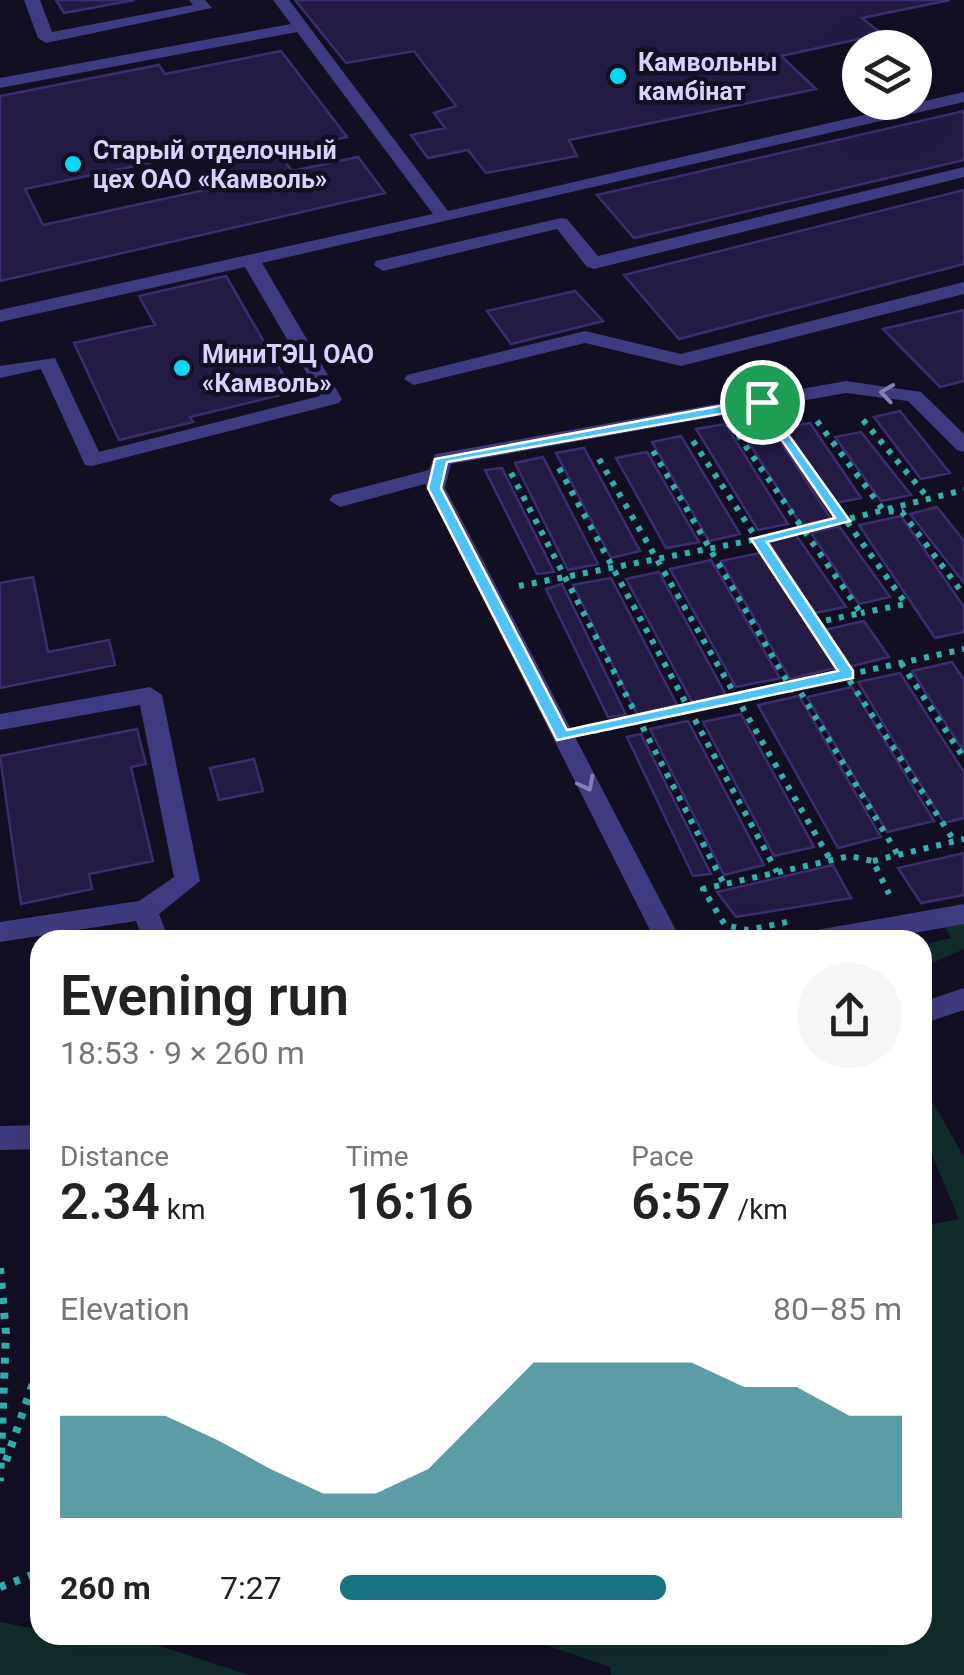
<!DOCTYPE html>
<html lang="en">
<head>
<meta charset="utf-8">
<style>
	:root { --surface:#fff; --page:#f6f6f6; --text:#222; --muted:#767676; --accent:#167380 }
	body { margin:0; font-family:Roboto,sans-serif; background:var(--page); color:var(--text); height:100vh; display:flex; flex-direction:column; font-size:38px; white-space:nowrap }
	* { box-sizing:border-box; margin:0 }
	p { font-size:32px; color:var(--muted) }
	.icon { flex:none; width:55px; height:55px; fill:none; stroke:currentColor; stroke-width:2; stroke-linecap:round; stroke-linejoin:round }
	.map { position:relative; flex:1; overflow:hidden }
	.panel { position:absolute; left:30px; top:930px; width:902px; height:715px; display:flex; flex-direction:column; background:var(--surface); border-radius:30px; box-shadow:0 10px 40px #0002 }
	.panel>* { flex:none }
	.tools { position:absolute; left:842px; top:30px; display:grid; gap:20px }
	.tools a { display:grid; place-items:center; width:90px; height:90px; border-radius:50%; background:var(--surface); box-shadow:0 10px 40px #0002; font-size:50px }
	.pin { position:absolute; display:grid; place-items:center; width:85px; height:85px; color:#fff; margin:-42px; border:5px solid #fff; border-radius:50%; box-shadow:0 2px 10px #0007 }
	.round { display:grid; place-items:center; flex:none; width:105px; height:105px; border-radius:52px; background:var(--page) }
	.summary { display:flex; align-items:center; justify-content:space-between; height:170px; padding:0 30px }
	h1 { font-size:55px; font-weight:600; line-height:75px }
	.stats { display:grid; grid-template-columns:repeat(3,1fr); gap:15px; height:170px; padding:10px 30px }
	.stats div { display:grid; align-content:center }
	.stats b { font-size:50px; font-weight:600 }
	.stats small { font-size:28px; font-weight:400 }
	.stats p { font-size:28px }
	.chart { height:280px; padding:20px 30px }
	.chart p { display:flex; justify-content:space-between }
	.chart svg { width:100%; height:180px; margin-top:10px; fill:var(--accent); opacity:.7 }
	ul { padding:0 30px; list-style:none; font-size:32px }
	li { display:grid; grid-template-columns:160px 120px 1fr; align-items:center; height:75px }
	li i { height:25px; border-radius:12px; background:var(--accent) }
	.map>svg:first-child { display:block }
	.green { fill:#122c2c }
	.building { fill:#241b43; stroke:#3c2e6e; stroke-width:2.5; fill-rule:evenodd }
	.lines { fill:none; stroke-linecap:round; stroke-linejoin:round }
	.path-far1 { stroke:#32b1ac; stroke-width:6; stroke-dasharray:5 8; stroke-linecap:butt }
	.path { stroke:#32b1ac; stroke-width:8; stroke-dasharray:6 9; stroke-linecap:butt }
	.minor { fill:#3f3b80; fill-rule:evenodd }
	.oneway { stroke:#847fb9 }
	.route { fill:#4fc3f7; stroke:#fff; stroke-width:2.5; fill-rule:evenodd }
	.poi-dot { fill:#07d7f4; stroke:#120f23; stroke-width:4 }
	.labels { text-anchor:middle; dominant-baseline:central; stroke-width:9; stroke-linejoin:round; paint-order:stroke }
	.far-poi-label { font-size:25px; font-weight:bold; fill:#d8d2fe; stroke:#120f23; text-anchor:start }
</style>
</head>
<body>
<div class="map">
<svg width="964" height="1675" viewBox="0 0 964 1675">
	<rect width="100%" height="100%" fill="#120f23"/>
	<path class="green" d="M 964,922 L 964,949 L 923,967 L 923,945 L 951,938 L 945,926 Z
		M 923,1085 L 964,1157 L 964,1675 L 611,1675 L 610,1667 L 517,1635 L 922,1635 L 923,1226 L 959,1219 L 923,1134 Z
		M 0,1622 L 40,1630 L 40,1635 L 132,1637 L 249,1675 L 0,1675 Z"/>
	<path class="building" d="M 56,0 L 135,0 L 64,13 Z
		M 295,0 L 950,0 L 862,18 L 882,34 L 781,56 L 816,89 L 569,140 L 577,156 L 486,173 L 468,150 L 428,158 L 411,135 L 445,128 L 434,113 L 456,106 L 414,51 L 346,63 Z
		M 281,51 L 347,137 L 278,152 L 292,171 L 358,157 L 385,193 L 0,281 L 0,96 L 159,65 L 165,74 ZM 212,150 L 233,184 L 43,225 L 25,189 Z
		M 964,111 L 964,160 L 634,238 L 597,195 Z
		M 964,190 L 964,264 L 679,339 L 624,275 Z
		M 226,276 L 293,392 L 190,417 L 193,422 L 119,440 L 74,343 L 155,325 L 139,296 Z
		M 575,291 L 603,321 L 511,344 L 487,311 Z
		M 964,310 L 964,381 L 940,387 L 883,329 Z
		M 900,411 L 950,473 L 921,479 L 874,417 Z
		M 766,419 L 831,519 L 801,525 L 737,424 Z
		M 810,423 L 861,498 L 835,503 L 785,428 Z
		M 725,424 L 788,524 L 758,530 L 696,429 Z
		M 861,432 L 911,495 L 881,501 L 835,437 Z
		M 681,436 L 740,534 L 709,541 L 652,442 Z
		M 584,448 L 640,551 L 611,558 L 556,453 Z
		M 647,452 L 699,542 L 666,548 L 616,458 Z
		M 543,457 L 598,564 L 568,570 L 515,463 Z
		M 502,468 L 554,572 L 537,574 L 485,470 Z
		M 937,507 L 964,541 L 964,583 L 910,514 Z
		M 901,516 L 964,607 L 964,632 L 935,638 L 859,525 Z
		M 839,526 L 890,597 L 859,604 L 811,533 Z
		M 796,535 L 846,607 L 814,613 L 769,542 Z
		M 764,552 L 835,668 L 790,679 L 721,561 Z
		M 711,560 L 780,678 L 736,687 L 670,569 Z
		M 659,572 L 726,695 L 692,702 L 626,579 Z
		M 33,577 L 48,652 L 109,640 L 115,665 L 0,688 L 0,583 Z
		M 611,578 L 677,705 L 637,714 L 573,585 Z
		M 562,584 L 626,715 L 608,717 L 546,589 Z
		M 864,621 L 889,657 L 848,667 L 824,630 Z
		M 952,662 L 964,680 L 964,752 L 912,671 Z
		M 900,673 L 964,772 L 964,818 L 944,823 L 858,682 Z
		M 852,687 L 934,821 L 887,832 L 807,697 Z
		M 799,696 L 881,837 L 838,848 L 758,705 Z
		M 741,714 L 814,847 L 774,856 L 703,722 Z
		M 688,721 L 764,865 L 724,875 L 650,729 Z
		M 137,729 L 146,764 L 131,767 L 153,861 L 89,874 L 92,889 L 21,904 L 0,756 Z
		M 641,734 L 711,874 L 693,876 L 627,737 Z
		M 254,759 L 263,791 L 219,800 L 210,768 Z
		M 964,853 L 964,895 L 921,903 L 898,868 Z
		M 833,865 L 851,898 L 736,917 L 717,892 Z"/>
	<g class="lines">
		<path class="path-far1" d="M 863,420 L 929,499
			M 817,421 L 884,511 L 902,512 L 964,595
			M 779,427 L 906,604 L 861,613
			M 738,435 L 861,613 L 814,623
			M 693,441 L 955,842
			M 653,451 L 792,690 L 801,693 L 898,855
			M 599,459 L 831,861
			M 559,468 L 777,872
			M 511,473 L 724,884
			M 519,586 L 804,530 L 964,490
			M 901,663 L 964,758
			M 594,731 L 964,649
			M 873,861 L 964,839
			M 787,922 L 748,930 L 725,925 L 703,889 L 850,856 L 873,861 L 889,894"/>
		<path class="path" d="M 0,1268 L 6,1333 L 0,1481
			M 6,1461 L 40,1363
			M 0,1587 L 40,1572"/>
		<path class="minor" d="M 24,0 L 40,0 L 52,32 L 193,5 L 189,0 L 205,0 L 212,8 L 46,43 L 38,38 Z
			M 273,0 L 289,0 L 448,211 L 964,92 L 964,102 L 262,263 L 342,399 L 339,403 L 92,466 L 85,465 L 41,369 L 0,378 L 0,366 L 55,358 L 99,452 L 320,396 L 245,267 L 0,322 L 0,310 L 433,214 L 297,32 L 0,88 L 0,78 L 291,24 Z
			M 964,167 L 964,177 L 594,269 L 587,267 L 557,229 L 383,271 L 374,265 L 376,261 L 561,218 L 567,219 L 598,256 Z
			M 964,282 L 964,294 L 681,366 L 585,343 L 414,385 L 404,379 L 407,375 L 585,331 L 681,354 Z
			M 846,381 L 921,392 L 964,434 L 964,452 L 957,450 L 908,401 L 846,393 L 451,464 L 445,488 L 681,940 L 655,940 L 425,484 L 340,507 L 329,500 L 333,495 L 429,470 L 435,454 L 442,453 Z
			M 150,687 L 162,695 L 200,881 L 159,914 L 169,940 L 143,940 L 136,921 L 0,942 L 0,922 L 139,901 L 174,877 L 140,705 L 0,730 L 0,714 Z
			M 964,904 L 964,924 L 875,940 L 804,940 L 808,933 L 817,930 Z
			M 964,988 L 964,1010 L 922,1024 L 922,1002 Z
			M 40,1125 L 40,1149 L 0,1150 L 0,1126 Z"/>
	</g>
	<defs><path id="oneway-chevron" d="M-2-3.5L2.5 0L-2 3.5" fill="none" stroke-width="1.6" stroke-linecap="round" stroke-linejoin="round" transform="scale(2.5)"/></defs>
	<g class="oneway">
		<use href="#oneway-chevron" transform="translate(887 393) rotate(-172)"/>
		<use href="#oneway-chevron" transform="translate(587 784) rotate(63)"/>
	</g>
	<path class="route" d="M 762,398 L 850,521 L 767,542 L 853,671 L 853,678 L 557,740 L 428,488 L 435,459 ZM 759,407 L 835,518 L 751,539 L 838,671 L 567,730 L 441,488 L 447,462 Z"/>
	<g class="poi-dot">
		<circle cx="618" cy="76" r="10"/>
		<circle cx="73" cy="164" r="10"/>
		<circle cx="182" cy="368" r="10"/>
	</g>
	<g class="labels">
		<g class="far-poi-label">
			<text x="638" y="62">Камвольны<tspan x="638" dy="29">камбінат</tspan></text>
			<text x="93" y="150">Старый отделочный<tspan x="93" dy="29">цех ОАО «Камволь»</tspan></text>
			<text x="202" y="354">МиниТЭЦ ОАО<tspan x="202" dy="29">«Камволь»</tspan></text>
		</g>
	</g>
</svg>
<div class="tools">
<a><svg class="icon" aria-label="layers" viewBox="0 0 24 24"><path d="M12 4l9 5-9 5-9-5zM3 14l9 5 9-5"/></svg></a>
</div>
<div class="pin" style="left:762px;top:402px;background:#1e9e55"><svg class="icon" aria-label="arrive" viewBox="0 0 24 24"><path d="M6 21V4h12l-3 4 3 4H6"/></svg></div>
<section class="panel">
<div class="summary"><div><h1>Evening run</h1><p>18:53 · 9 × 260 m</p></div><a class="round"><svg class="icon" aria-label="share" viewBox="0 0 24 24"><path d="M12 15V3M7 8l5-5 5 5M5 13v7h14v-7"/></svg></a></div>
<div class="stats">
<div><p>Distance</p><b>2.34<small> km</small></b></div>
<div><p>Time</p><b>16:16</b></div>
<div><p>Pace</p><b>6:57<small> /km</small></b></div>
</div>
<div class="chart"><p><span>Elevation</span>80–85 m</p>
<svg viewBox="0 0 160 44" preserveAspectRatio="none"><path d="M0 44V19L10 19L20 19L30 25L40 32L50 38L60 38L70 32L80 19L90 6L100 6L110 6L120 6L130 12L140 12L150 19L160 19V44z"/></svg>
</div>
<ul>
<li><b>260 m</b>7:27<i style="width:58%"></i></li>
</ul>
</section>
</div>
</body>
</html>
